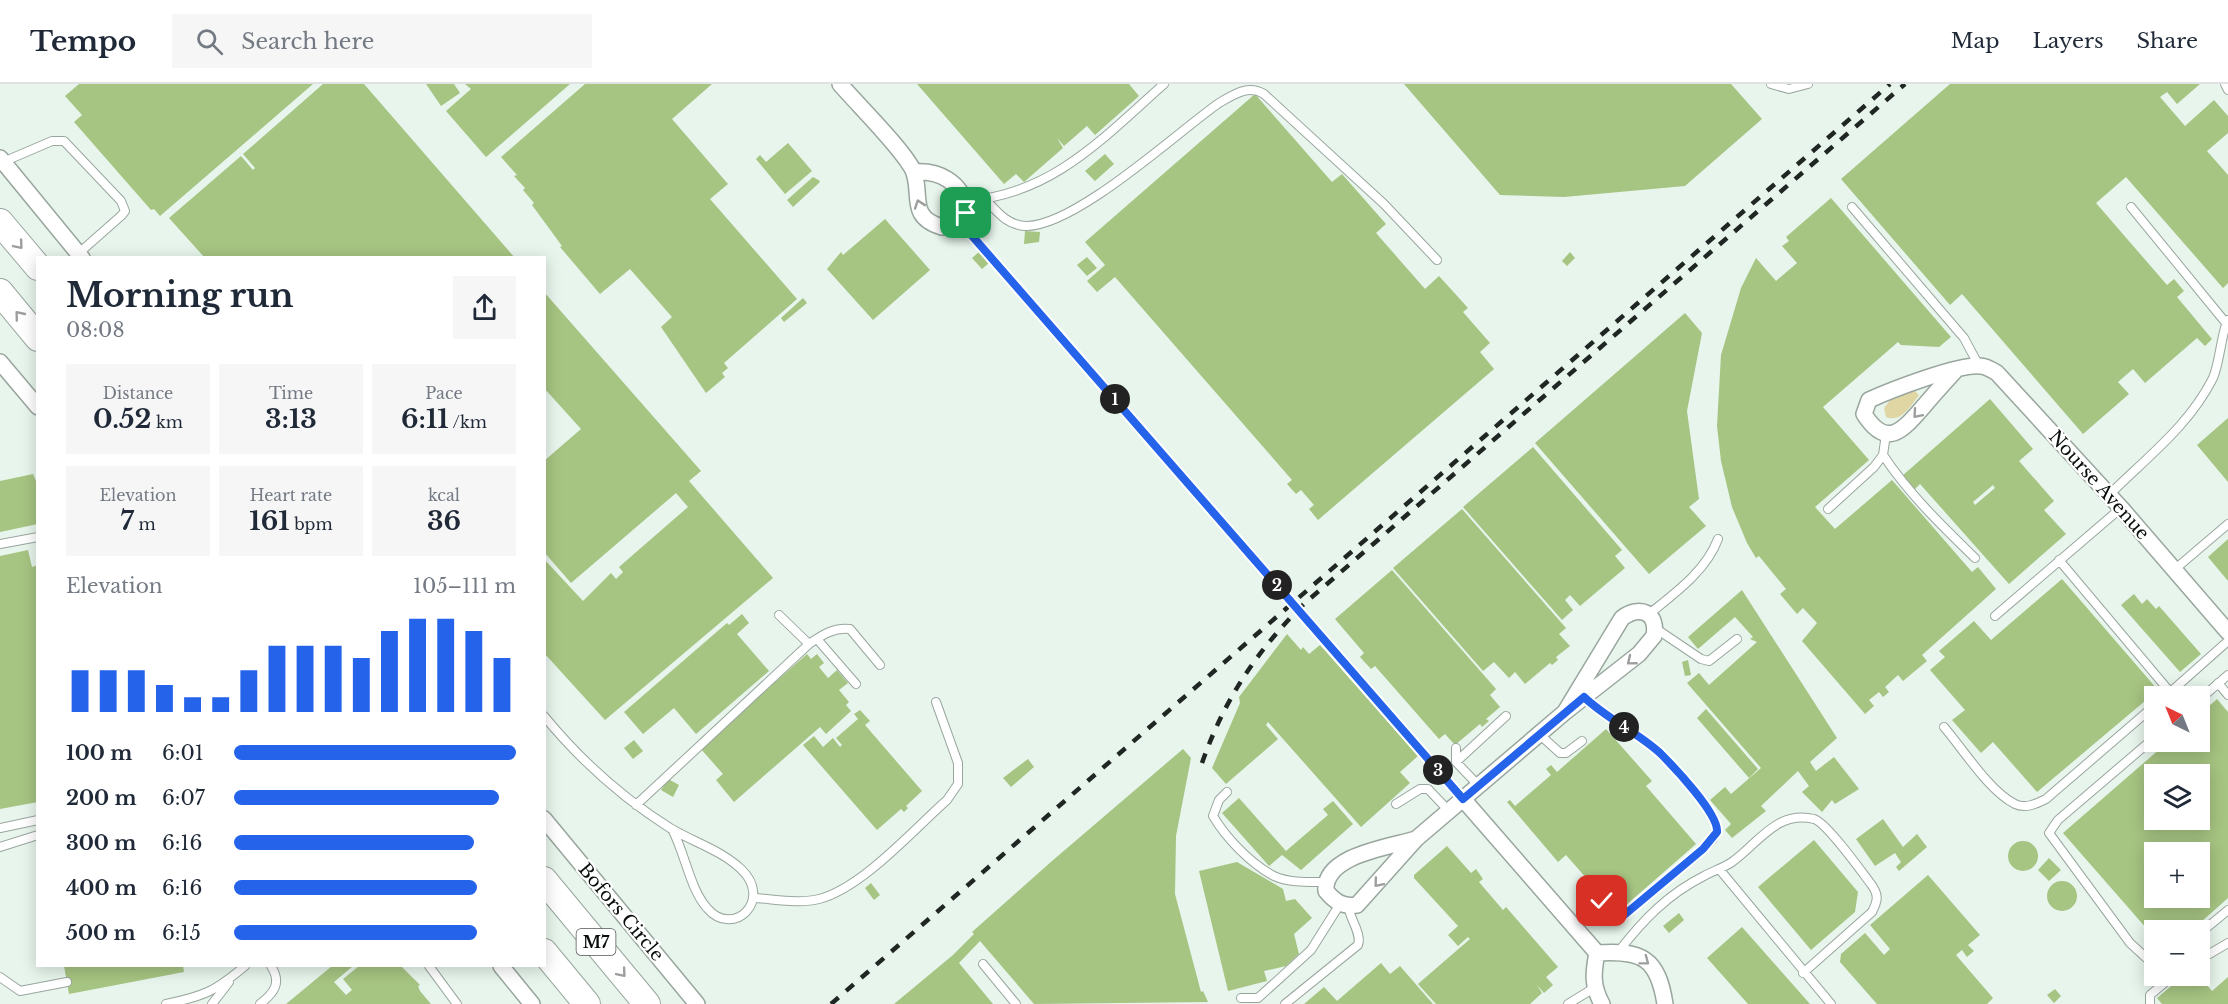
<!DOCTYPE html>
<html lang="en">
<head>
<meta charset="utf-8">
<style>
	:root { --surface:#fff; --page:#f6f6f7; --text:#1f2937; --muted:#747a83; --line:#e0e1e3; --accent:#2563eb }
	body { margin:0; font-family:"Libre Baskerville",serif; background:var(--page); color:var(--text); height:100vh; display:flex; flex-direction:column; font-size:22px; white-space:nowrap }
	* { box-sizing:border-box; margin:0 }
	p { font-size:20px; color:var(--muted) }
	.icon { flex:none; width:33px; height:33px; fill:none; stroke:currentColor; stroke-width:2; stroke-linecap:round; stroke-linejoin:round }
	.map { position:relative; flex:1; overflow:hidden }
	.panel { position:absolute; left:36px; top:172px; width:510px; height:711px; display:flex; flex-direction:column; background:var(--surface); border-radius:0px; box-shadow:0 3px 15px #0003 }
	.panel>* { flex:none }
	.needle { width:39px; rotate:317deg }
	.controls { position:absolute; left:2144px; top:602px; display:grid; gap:12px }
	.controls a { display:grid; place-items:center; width:66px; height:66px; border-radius:0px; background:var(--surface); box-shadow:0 3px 15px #0003; font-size:30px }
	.pin { position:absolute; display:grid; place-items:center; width:51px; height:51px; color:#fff; margin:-26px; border-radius:12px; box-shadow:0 3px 9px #0006 }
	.km { position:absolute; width:30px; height:30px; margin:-15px; border-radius:50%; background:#222; color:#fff; font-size:16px; line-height:30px; text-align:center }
	.round { display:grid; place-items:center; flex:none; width:63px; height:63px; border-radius:0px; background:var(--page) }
	.head { display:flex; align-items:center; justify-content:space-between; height:102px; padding:0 30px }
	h1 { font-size:33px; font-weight:700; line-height:45px }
	.figures { display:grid; grid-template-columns:repeat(3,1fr); gap:9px; height:102px; padding:6px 30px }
	.figures div { display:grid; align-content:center; border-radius:0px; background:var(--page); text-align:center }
	.figures b { font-size:26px; font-weight:700 }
	.figures small { font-size:16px; font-weight:400 }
	.figures p { font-size:16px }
	.chart { height:168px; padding:12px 30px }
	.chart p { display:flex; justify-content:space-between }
	.chart svg { width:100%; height:108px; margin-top:6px; stroke:var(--accent); stroke-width:6 }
	ul { padding:0 30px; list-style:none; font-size:20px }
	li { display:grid; grid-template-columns:96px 72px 1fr; align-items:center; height:45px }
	li i { height:15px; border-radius:8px; background:var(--accent) }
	header { display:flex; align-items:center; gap:36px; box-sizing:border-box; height:84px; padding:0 30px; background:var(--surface); border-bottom:2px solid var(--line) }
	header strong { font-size:28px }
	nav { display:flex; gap:33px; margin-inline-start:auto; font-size:21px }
	.search { width:420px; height:54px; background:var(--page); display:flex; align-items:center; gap:15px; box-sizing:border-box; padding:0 21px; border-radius:0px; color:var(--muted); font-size:22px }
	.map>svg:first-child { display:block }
	.green { fill:#dfd6a3 }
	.building { fill:#a6c482; fill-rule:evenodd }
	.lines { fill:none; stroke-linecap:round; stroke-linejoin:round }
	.service-casing { stroke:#99a69e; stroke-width:10 }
	.minor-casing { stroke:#99a69e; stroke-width:18 }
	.trunk-casing { stroke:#99a69e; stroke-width:28 }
	.path { stroke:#76807a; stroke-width:3; stroke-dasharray:1.5 4.5; stroke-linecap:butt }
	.service { stroke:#fff; stroke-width:8 }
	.minor { stroke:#fff; stroke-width:15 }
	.trunk { stroke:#fff; stroke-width:26 }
	.rail { stroke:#202623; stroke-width:4.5; stroke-dasharray:10 10; stroke-linecap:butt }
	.oneway { stroke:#9d9f9d }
	.route-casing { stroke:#fff; stroke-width:12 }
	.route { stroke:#2563eb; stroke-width:8 }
	.labels { text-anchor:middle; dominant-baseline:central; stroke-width:4.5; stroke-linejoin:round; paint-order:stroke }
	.shield { fill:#fff; stroke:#535654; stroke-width:1.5 }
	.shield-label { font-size:16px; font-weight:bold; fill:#090e0b }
	.street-label { font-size:18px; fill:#090e0b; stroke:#fff }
</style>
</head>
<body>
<header>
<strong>Tempo</strong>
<div class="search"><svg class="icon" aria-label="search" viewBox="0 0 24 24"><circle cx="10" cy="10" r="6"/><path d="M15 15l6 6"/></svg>Search here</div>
<nav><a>Map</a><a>Layers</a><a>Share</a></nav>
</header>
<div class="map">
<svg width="2228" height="920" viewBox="0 0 2228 920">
	<rect width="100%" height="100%" fill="#e7f5ec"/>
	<path class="green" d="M 1915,307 L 1919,311 C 1911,322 1901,339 1886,333 L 1884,324 L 1891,315 Z"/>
	<path class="building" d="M 79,0 L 313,0 L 160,132 L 154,125 L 151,126 L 74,38 L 82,31 L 65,12 Z
		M 323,0 L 364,0 L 515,174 L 205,174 L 169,134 L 241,72 L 253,86 L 255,84 L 243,70 Z
		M 426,0 L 454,0 L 460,9 L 441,22 Z
		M 465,0 L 570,0 L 486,73 L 446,27 L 471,5 Z
		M 585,0 L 712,0 L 672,35 L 728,100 L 710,115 L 797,215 L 724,279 L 728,284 L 722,289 L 725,293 L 706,309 L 661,243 L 672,233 L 630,185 L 600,210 L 560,163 L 562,162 L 532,121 L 534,119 L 523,106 L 525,104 L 514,92 L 517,91 L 501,73 Z
		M 917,0 L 1129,0 L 1139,12 L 1095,51 L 1087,42 L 1064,62 L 1057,54 L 1063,64 L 1024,98 L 1016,90 L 1004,100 Z
		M 1404,0 L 1731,0 L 1762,35 L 1685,102 L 1564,113 L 1500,111 Z
		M 1950,0 L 2200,0 L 2177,20 L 2167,8 L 2160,13 L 2185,42 L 2214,16 L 2228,32 L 2228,49 L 2207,67 L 2228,91 L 2228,199 L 2223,204 L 2126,93 L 2096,119 L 2167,201 L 2174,195 L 2184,207 L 2177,213 L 2212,255 L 2205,262 L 2197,254 L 2145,299 L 2133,285 L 2118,298 L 2129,310 L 2083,350 L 1962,210 L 1950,221 L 1841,95 Z
		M 1255,10 L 1332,98 L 1342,90 L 1386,140 L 1376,149 L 1425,205 L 1439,192 L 1468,224 L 1463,228 L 1490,259 L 1480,268 L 1494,285 L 1318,436 L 1309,425 L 1314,421 L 1301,406 L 1296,410 L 1287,400 L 1292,396 L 1115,193 L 1097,208 L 1087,197 L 1105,181 L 1085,158 Z
		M 788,59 L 812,87 L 785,110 L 756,75 L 760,71 L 766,78 Z
		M 1105,70 L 1114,80 L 1095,97 L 1085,87 Z
		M 813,93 L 820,97 L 819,99 L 793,123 L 787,116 Z
		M 1831,114 L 1951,253 L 1939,263 L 1901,261 L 1898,258 L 1823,323 L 1869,376 L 1815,423 L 1835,445 L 1892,396 L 1972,488 L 1978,483 L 1996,505 L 1922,571 L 1927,577 L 1903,597 L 1898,591 L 1885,603 L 1889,608 L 1883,613 L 1879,608 L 1869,616 L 1874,622 L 1865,630 L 1802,557 L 1817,539 L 1803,524 L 1797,530 L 1780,510 L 1786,505 L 1759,472 L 1756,474 L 1747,459 L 1732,423 L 1721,377 L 1717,342 L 1721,271 L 1741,204 L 1756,174 L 1776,197 L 1797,179 L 1782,162 L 1789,157 L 1786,153 Z
		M 885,135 L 930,186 L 873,236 L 827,185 L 841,168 L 843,171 Z
		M 1025,147 L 1040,148 L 1039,158 L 1024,160 Z
		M 979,168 L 989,179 L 982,185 L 972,174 Z
		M 1570,168 L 1575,174 L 1567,182 L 1562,177 Z
		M 1087,173 L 1097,184 L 1087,192 L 1077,181 Z
		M 544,208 L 701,387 L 689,397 L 773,494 L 605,636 L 544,569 L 544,475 L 583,517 L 611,489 L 616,495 L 623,488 L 619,483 L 688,423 L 676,409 L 571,499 L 544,468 L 544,377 L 581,345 L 544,304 Z
		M 803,214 L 807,219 L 784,238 L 781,234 Z
		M 1685,229 L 1702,249 L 1687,327 L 1699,415 L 1689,423 L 1706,442 L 1649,490 L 1535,359 Z
		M 1990,315 L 2033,365 L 2019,377 L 2054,417 L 2044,426 L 2066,450 L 2009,500 L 1920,400 L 1914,406 L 1902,392 ZM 1993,401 L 1995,404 L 1975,421 L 1973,418 Z
		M 2228,334 L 2228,398 L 2197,361 Z
		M 1533,363 L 1622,466 L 1615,472 L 1625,484 L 1580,522 L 1570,511 L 1565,516 L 1573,526 L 1562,536 L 1463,423 Z
		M 33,390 L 38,402 L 38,440 L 0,448 L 0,397 Z
		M 1462,425 L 1566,544 L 1559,550 L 1570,562 L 1556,573 L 1558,576 L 1552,581 L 1550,579 L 1525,600 L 1515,588 L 1509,594 L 1494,578 L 1483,587 L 1393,484 Z
		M 2228,455 L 2228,497 L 2208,473 Z
		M 28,466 L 32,483 L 38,481 L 38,718 L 0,725 L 0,472 Z
		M 1392,486 L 1496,605 L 1490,611 L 1500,623 L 1486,635 L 1489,637 L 1482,643 L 1480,640 L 1455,661 L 1445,650 L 1439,655 L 1375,582 L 1371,585 L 1360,573 L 1364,569 L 1335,535 Z
		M 2062,495 L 2158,606 L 2037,708 L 1993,658 L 1981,669 L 1952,636 L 1965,626 L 1930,586 L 1945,573 L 1939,567 L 1974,537 L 1991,556 Z
		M 1742,506 L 1837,654 L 1810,678 L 1816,687 L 1834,673 L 1859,705 L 1835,720 L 1832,716 L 1822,728 L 1802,708 L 1809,702 L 1798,687 L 1761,722 L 1766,727 L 1732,754 L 1725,746 L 1731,740 L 1710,716 L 1725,703 L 1731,710 L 1761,684 L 1687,599 L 1699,589 L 1709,601 L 1757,558 L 1750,555 L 1753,553 L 1735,533 L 1698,565 L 1688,553 Z
		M 2134,510 L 2142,520 L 2147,515 L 2156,525 L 2159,522 L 2201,570 L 2180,588 L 2121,521 Z
		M 742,530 L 749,539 L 737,550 L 769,587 L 696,650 L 674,624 L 643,650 L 624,628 L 727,539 L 729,541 Z
		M 1287,550 L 1301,566 L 1303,563 L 1309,570 L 1320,561 L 1418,672 L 1400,688 L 1410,699 L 1361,743 L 1268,638 L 1266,641 L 1278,655 L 1226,700 L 1212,684 L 1240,619 L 1239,613 Z
		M 807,570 L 811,575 L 817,570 L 824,579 L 819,583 L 828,594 L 837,586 L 848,599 L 839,606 L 849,618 L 846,621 L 851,627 L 826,650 L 820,643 L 734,718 L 716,696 L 723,690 L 700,664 Z
		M 1688,576 L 1691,591 L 1685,592 L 1682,578 Z
		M 2217,615 L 2228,628 L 2228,814 L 2192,846 L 2154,846 L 2154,853 L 2063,749 L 2169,657 L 2199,657 L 2199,631 ZM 2154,690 L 2199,690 L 2199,735 L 2154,735 ZM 2154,768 L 2199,768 L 2199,813 L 2154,813 Z
		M 1706,625 L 1758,685 L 1749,694 L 1697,634 Z
		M 860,626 L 870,637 L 865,641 L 922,707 L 906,722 L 908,724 L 904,728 L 901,725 L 877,746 L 803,661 L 814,652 L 823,663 L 833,654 L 840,663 L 842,661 L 836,654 L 858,635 L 854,630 Z
		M 1606,645 L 1652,697 L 1646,702 L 1696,760 L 1617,829 L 1566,771 L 1558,778 L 1507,718 L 1510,716 L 1515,722 L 1551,691 L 1546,685 L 1551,681 L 1557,688 Z
		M 634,656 L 643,667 L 633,675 L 624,664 Z
		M 1183,665 L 1191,674 L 1176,752 L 1175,810 L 1201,908 L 1203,907 L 1208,918 L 1034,920 L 980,857 L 959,879 L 993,920 L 894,920 L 953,871 L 974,850 L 972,848 L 1052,777 Z
		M 1028,675 L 1034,683 L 1011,703 L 1003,694 Z
		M 668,695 L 679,701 L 673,713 L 661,706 Z
		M 1239,714 L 1286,767 L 1328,731 L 1323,725 L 1333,717 L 1353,740 L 1301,786 L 1282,771 L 1269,782 L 1222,729 Z
		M 1883,735 L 1903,763 L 1917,750 L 1927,763 L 1899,787 L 1896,783 L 1901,778 L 1895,769 L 1875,782 L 1856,755 Z
		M 1814,756 L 1858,808 L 1855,828 L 1811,866 L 1758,803 Z
		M2008 772a15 15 0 1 1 30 0a15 15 0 1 1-30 0Z
		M 1447,762 L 1471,789 L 1476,785 L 1483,795 L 1479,798 L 1503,826 L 1506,823 L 1558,883 L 1546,893 L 1553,901 L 1544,909 L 1537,901 L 1542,909 L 1530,920 L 1436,920 L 1418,900 L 1470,855 L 1468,853 L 1458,862 L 1448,851 L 1458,842 L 1414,794 L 1414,791 Z
		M 2049,774 L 2061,786 L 2049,797 L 2038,786 Z
		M 1237,778 L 1283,805 L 1286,817 L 1295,815 L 1312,834 L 1294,850 L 1299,870 L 1286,882 L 1264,887 L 1267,897 L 1228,907 L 1199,787 Z
		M 1928,791 L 1980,851 L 1968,861 L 1974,867 L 1967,873 L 1962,866 L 1956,871 L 1993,914 L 1987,920 L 1877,920 L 1840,878 L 1841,870 L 1865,849 L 1884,871 L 1890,865 L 1870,841 Z
		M2047 812a15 15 0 1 1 30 0a15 15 0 1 1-30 0Z
		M 871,799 L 880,811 L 874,816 L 865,804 Z
		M 1679,829 L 1684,836 L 1669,849 L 1663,842 Z
		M 1742,843 L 1810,920 L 1748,920 L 1707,874 Z
		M 1381,879 L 1390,890 L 1400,882 L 1433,920 L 1304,920 L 1324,903 L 1337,917 Z
		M 64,882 L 183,882 L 184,888 L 69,910 Z
		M 332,882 L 353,882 L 334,898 L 346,911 L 352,906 L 343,895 L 359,882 L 401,882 L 420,901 L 418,902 L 420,907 L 431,920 L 286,920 Z
		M 2184,891 L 2198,891 L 2212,907 L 2228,893 L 2228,920 L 2162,920 L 2157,914 Z
		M 2055,905 L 2061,912 L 2054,919 L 2047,911 Z"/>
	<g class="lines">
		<defs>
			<path id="service" d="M 1771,0 L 1789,5 L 1808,0
				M 2225,0 L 2228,6
				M 3,78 L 52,57 L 64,57 L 121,117 L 125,127 L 122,131 L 79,169
				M 986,116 C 997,128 1008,142 1027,142 C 1077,141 1175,50 1219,19 C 1233,11 1248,0 1264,10 L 1384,120 L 1437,176
				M 965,117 C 1052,111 1103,54 1164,0
				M 1852,123 L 1964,254 L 1979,282
				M 2131,123 L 2226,239
				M 1883,371 C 1909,410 1942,442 1975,474
				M 2109,411 C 2146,374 2189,342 2213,294 C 2220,278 2222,245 2228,236
				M 1828,425 L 1874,383 L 1883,371 L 1886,350
				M 0,460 L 38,453
				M 2059,476 L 2170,608
				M 2174,486 L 2228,440
				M 1649,530 C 1675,509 1706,487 1718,455
				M 779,531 L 809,560
				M 1995,532 L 2121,424
				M 1655,544 L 1701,575 L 1709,577 L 1737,555
				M 817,555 L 856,600
				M 2218,599 L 2228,611
				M 2166,612 L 2228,557
				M 1584,613 C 1607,635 1637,648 1660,669 C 1681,690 1705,717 1717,743 L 1713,755 L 1703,765 L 1623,832 L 1616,832 L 1602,817
				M 2199,616 L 2228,591
				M 544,632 C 581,677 621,713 670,744 C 693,758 721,766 741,785 C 774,816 733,855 707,824 C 690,805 685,769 672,745
				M 1944,643 C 1963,665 1989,707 2015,720 C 2025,725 2036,720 2046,715 L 2154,622
				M 1539,650 L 1560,669 L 1566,669 L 1582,657
				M 2154,654 L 2058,736 L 2049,749 L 2130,859 L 2154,881
				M 1456,664 L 1456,678 L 1479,702
				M 1456,678 L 1506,632
				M 1227,708 L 1219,716 L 1213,732 C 1226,754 1251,780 1274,792 C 1289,799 1309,798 1326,798
				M 1396,720 L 1420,705 L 1428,705 L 1449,727
				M 636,721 L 809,560 C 822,551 834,543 850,545 L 880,581
				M 0,744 L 38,736
				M 0,763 L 38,751
				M 1720,786 L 1831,920
				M 754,814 C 774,815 799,820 819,815 C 862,804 913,746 947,716 L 958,700 L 958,679 L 936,618
				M 2199,850 L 2228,826
				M 1619,867 C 1643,836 1668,810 1704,792 C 1713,787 1723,784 1732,778 C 1758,760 1776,726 1814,735 C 1827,739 1861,787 1871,800 C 1879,811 1878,816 1872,828 L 1803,889
				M 2199,876 L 2228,859
				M 983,880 L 1016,920
				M 429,882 L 457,920
				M 0,893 L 20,907 L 67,898
				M 1241,914 L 1258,914 L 1311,866 L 1340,820
				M 166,920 C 205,912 215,907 245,882
				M 212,920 L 229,898
				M 260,920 C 274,909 282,899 271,882
				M 1285,920 L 1358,861 C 1362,850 1350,835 1348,822
				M 1568,920 L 1594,904
				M 2150,920 L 2150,911 L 2174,891"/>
			<path id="minor" d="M 840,0 C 858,21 902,64 913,86 C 923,110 907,133 942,143 L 961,138 L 967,124 C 961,98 939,86 914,88
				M 0,74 L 82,174
				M 0,278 L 38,323
				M 1956,286 C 1945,298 1934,310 1924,322 C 1903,346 1887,366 1864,330 L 1869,316 C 1891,306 1958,280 1980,282 C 1986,282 1992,286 1997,289 L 2121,424 L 2228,548
				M 1463,715 L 1597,869
				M 544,735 L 697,920
				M 1416,755 C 1390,763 1323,771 1326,807 C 1335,818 1343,823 1357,821 L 1416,755 L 1565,628 L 1639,570 L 1654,552 C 1658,528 1640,521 1622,534 L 1565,628
				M 1597,869 C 1642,866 1658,874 1665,920
				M 1597,869 C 1593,889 1592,902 1602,920
				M 501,882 L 532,920"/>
			<path id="trunk" d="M 0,138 L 38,183
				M 0,208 L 38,254
				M 544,796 L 647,920
				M 544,868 L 587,920"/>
		</defs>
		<use href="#service" class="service-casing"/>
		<use href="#minor" class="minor-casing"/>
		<use href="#trunk" class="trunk-casing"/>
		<path class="path" d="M 970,148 L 1454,704"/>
		<use href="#service" class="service"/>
		<use href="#minor" class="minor"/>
		<use href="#trunk" class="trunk"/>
		<path class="rail" d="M 1202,679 C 1224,616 1257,566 1305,519 L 1905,0
			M 831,920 L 1890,0"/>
	</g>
	<defs><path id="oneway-chevron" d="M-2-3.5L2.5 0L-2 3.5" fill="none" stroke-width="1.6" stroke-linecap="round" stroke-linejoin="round" transform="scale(1.5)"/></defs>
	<g class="oneway">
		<use href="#oneway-chevron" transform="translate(919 120) rotate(-109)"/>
		<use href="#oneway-chevron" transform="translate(19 161) rotate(50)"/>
		<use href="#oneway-chevron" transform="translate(19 231) rotate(-129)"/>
		<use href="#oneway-chevron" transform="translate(1917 330) rotate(131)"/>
		<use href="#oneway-chevron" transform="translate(1631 577) rotate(141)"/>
		<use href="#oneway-chevron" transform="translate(1378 799) rotate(130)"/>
		<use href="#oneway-chevron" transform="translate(1645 877) rotate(37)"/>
		<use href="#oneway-chevron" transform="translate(622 889) rotate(50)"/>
	</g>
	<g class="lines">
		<defs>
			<path id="route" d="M 966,129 L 960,138 L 1463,715 L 1584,613 C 1607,635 1637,648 1660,669 C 1673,682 1719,730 1717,748 L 1703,765 L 1623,832 L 1616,832 L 1602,817"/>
		</defs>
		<use href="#route" class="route-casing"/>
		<use href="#route" class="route"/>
	</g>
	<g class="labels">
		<rect class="shield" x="576.5" y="845" width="39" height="26" rx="4.5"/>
		<g class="shield-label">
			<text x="596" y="858">M7</text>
		</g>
		<g class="street-label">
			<text transform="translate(2099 401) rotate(48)">Nourse Avenue</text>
			<text transform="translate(621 828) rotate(50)">Bofors Circle</text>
		</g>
	</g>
</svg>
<div class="controls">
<a><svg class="needle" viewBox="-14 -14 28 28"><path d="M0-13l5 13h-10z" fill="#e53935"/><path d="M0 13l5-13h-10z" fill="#747a83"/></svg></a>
<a><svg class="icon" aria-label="layers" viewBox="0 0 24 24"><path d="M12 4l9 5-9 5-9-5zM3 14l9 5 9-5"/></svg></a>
<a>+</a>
<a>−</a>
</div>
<div class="pin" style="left:966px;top:129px;background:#1e9e55"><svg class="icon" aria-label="arrive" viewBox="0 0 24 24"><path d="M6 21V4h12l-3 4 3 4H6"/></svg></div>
<div class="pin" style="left:1602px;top:817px;background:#d93025"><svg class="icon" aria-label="check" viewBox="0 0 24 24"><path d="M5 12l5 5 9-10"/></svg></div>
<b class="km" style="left:1115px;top:315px">1</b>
<b class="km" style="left:1277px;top:501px">2</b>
<b class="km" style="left:1438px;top:686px">3</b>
<b class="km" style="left:1624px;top:643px">4</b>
<section class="panel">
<div class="head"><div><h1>Morning run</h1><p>08:08</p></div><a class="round"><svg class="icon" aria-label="share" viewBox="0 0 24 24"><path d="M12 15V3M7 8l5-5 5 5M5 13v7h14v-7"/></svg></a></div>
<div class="figures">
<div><p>Distance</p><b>0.52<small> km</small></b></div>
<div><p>Time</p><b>3:13</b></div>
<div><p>Pace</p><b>6:11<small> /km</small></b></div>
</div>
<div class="figures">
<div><p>Elevation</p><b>7<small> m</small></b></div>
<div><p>Heart rate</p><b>161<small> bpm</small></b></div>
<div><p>kcal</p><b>36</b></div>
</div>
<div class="chart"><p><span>Elevation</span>105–111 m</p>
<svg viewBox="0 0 160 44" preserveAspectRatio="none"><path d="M5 44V27M15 44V27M25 44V27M35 44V33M45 44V38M55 44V38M65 44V27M75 44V17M85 44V17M95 44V17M105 44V22M115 44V11M125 44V6M135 44V6M145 44V11M155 44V22"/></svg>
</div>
<ul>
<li><b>100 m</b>6:01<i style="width:100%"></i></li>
<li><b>200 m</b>6:07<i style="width:94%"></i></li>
<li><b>300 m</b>6:16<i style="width:85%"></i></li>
<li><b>400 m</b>6:16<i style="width:86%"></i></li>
<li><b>500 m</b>6:15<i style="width:86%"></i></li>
</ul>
</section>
</div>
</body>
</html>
